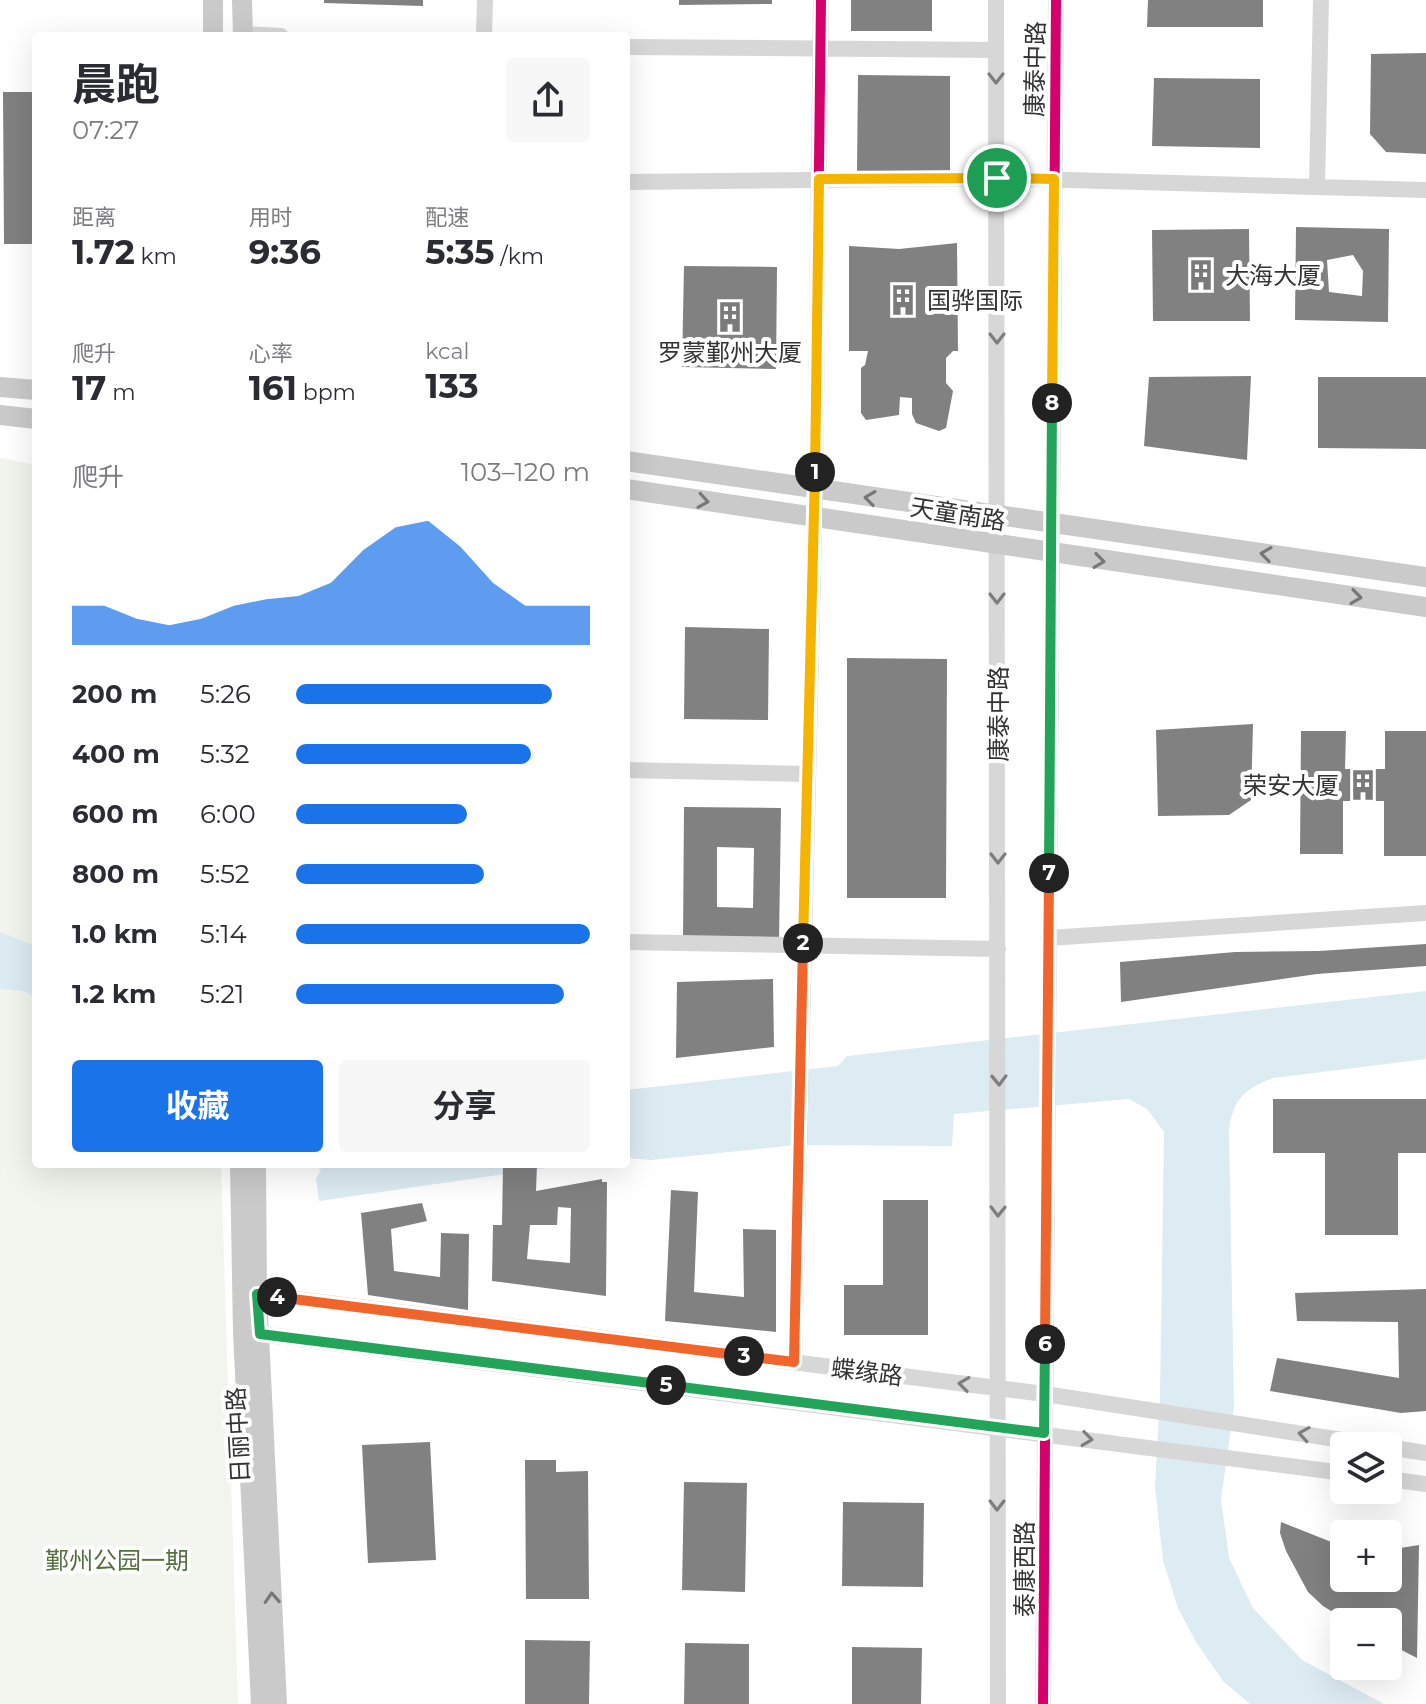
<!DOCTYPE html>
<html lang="zh">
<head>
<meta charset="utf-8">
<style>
	:root { --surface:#fff; --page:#f7f7f7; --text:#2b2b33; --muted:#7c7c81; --accent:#1a73e8 }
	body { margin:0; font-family:Montserrat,"Noto Sans SC",sans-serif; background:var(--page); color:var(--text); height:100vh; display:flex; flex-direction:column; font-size:30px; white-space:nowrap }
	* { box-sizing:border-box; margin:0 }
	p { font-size:26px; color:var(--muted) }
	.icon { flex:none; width:44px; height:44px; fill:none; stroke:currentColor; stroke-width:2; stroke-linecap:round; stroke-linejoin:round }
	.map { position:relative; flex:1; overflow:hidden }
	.details { position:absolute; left:32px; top:32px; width:598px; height:1136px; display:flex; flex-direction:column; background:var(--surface); border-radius:8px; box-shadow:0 8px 32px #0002 }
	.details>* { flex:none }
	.fabs { position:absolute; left:1330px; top:1432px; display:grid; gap:16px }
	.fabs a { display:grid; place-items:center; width:72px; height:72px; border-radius:8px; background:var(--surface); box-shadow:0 8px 32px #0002; font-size:40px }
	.pin { position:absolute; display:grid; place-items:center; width:68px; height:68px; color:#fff; margin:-34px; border:4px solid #fff; border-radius:50%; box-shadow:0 2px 8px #0007 }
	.km { position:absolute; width:40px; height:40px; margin:-20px; border-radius:50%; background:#222; color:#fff; font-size:22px; line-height:40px; text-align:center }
	.round { display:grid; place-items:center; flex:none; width:84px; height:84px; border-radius:8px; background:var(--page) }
	.headline { display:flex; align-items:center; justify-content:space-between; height:136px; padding:0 40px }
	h1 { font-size:44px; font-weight:700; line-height:60px }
	.figures { display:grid; grid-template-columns:repeat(3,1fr); gap:12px; height:136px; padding:8px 40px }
	.figures div { display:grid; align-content:center }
	.figures b { font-size:34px; font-weight:700 }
	.figures small { font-size:22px; font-weight:400 }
	.figures p { font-size:22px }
	.chart { height:224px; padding:16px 40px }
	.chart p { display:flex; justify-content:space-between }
	.chart svg { width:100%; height:144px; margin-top:8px; fill:var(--accent); opacity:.7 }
	.cta { display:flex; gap:16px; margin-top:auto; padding:16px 40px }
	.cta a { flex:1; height:92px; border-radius:8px; background:var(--accent); color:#fff; font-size:32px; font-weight:700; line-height:92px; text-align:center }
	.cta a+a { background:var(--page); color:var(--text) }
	ul { padding:0 40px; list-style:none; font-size:26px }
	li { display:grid; grid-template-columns:128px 96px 1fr; align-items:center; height:60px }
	li i { height:20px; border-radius:10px; background:var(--accent) }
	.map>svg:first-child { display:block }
	.green { fill:#f1f5ed }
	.water { fill:#ddebf3 }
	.building { fill:#818181; fill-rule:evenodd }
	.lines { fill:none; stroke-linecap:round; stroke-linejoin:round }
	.minor { stroke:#d7d7d7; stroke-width:16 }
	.major { stroke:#cacaca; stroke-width:20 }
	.cycleway-casing { stroke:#fff; stroke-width:15 }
	.cycleway { stroke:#d6006c; stroke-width:10 }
	.oneway { stroke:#7d7d7d }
	.oneway2 { stroke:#777 }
	.split-1-casing { stroke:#fff; stroke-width:16 }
	.split-2-casing { stroke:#fff; stroke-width:16 }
	.split-3-casing { stroke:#fff; stroke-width:16 }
	.split-4-casing { stroke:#fff; stroke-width:16 }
	.split-5-casing { stroke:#fff; stroke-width:16 }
	.split-6-casing { stroke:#fff; stroke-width:16 }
	.split-7-casing { stroke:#fff; stroke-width:16 }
	.split-8-casing { stroke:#fff; stroke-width:16 }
	.split-9-casing { stroke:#fff; stroke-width:16 }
	.split-1 { stroke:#f5b400; stroke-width:10 }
	.split-2 { stroke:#f5b400; stroke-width:10 }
	.split-3 { stroke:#f0652b; stroke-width:10 }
	.split-4 { stroke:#f0652b; stroke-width:10 }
	.split-5 { stroke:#22a559; stroke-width:10 }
	.split-6 { stroke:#22a559; stroke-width:10 }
	.split-7 { stroke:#f0652b; stroke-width:10 }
	.split-8 { stroke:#22a559; stroke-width:10 }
	.split-9 { stroke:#f5b400; stroke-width:10 }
	.labels { text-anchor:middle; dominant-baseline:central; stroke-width:8; stroke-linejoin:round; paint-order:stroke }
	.street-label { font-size:24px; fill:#333; stroke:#fff }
	.poi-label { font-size:24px; fill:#333; stroke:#fff; text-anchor:start }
	.park-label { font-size:24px; fill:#56703f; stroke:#fff }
</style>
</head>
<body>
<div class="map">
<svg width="1426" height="1704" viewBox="0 0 1426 1704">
	<rect width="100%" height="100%" fill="#fff"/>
	<path class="green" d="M 0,458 L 36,465 L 36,1164 L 221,1164 L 238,1704 L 0,1704 Z"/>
	<path class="water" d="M 0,932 L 36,946 L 36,997 L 23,991 L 0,989 Z
		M 1426,991 L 1426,1059 L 1273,1078 C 1244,1089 1233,1099 1229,1130 L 1234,1408 L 1221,1499 L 1229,1558 L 1253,1608 L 1302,1660 L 1384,1704 L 1250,1704 L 1223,1681 L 1196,1642 L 1178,1608 L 1163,1561 L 1155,1487 L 1160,1397 L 1164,1132 L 1147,1109 L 1129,1099 L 954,1114 L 952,1146 L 797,1145 L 651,1160 L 626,1158 L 626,1090 L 838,1066 L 847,1056 Z
		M 313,1164 L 574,1164 L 319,1201 L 316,1179 L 321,1170 Z"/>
	<path class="building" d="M 324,0 L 423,0 L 423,6 L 324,3 Z
		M 679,0 L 772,0 L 772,4 L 679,5 Z
		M 851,0 L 932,0 L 932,31 L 851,31 Z
		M 1148,0 L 1263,0 L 1263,27 L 1147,27 Z
		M 1426,53 L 1426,154 L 1386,152 L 1370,134 L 1371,54 Z
		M 858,75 L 950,76 L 950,171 L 857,171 Z
		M 1154,78 L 1260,79 L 1260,148 L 1152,146 Z
		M 3,92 L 36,92 L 36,244 L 4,244 Z
		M 1296,227 L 1389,229 L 1388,322 L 1295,320 ZM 1353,255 L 1363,271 L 1362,296 L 1329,292 L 1327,260 Z
		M 1249,229 L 1250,321 L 1153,321 L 1152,230 Z
		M 957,243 L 958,351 L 953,351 L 946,358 L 946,383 L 953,391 L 946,428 L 939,431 L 916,423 L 912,414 L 912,398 L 900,397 L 899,415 L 866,420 L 861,413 L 861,368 L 865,365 L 868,351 L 849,351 L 849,246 L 899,249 Z
		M 684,266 L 777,267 L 776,369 L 682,367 Z
		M 1251,376 L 1247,460 L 1144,446 L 1149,377 Z
		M 1318,377 L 1426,377 L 1426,449 L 1318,448 Z
		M 685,627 L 769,629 L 768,720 L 684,719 Z
		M 847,658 L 947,659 L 946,898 L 847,898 Z
		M 1253,724 L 1251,800 L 1229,815 L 1158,816 L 1156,730 Z
		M 1301,731 L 1346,731 L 1345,769 L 1385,769 L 1385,731 L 1426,731 L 1426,856 L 1384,856 L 1384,801 L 1343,801 L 1343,854 L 1300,854 Z
		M 684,807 L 781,808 L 779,942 L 683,941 ZM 717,847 L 754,848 L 753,908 L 717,907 Z
		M 1426,944 L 1426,966 L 1317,974 L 1121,1002 L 1120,962 L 1235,952 L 1319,951 Z
		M 773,979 L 774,1047 L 676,1058 L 677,982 Z
		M 1273,1099 L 1426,1099 L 1426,1153 L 1398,1153 L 1398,1235 L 1325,1235 L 1325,1153 L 1273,1153 Z
		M 503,1164 L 537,1164 L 536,1191 L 602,1179 L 602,1182 L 607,1182 L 606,1296 L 492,1281 L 493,1225 L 502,1225 ZM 558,1207 L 571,1208 L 570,1263 L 527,1259 L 530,1225 L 557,1225 Z
		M 671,1190 L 698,1192 L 694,1292 L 744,1297 L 743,1229 L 776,1230 L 776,1332 L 665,1321 Z
		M 883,1200 L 928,1200 L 928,1335 L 844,1335 L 844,1285 L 883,1285 Z
		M 422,1203 L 427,1221 L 391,1229 L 394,1271 L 440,1277 L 441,1233 L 469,1234 L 468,1310 L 368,1295 L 361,1213 Z
		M 1426,1289 L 1426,1411 L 1401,1413 L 1270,1391 L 1277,1358 L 1399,1378 L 1398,1322 L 1297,1321 L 1295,1293 Z
		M 430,1442 L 436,1560 L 368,1563 L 362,1445 Z
		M 525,1460 L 556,1460 L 556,1472 L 588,1471 L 589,1599 L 526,1599 Z
		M 684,1482 L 747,1483 L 745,1592 L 682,1590 Z
		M 843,1502 L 924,1503 L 923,1587 L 842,1586 Z
		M 1281,1522 L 1344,1547 L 1344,1578 L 1388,1578 L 1388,1550 L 1419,1545 L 1417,1658 L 1388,1643 L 1388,1622 L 1349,1622 L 1323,1606 L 1308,1592 L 1286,1551 L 1280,1533 Z
		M 525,1640 L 590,1641 L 589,1704 L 525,1704 Z
		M 685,1643 L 749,1644 L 749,1704 L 684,1704 Z
		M 852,1647 L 922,1648 L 921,1704 L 852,1704 Z"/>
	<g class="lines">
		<path class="minor" d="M 996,0 L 998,1704
			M 243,34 L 281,36
			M 484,36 L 485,0
			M 626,47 L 996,50
			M 626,182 L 997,178 L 1426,190
			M 1317,187 L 1321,0
			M 626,770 L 807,774
			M 1048,938 L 1426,913
			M 626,942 L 998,949
			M 257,1294 L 1045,1394 L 1381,1446
			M 260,1334 L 1344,1473
			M 794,1362 L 815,490 L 821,0
			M 1388,1447 L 1426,1453
			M 1388,1479 L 1426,1484
			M 1043,1704 L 1056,0"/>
		<path class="major" d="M 213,0 L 213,36
			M 242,0 L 243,36
			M 0,387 L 36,390
			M 0,415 L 36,419
			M 626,461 L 1426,577
			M 626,489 L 1426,607
			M 240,1164 L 243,1332 L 261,1704
			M 256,1164 L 257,1294 L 277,1704"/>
		<defs>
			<path id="cycleway" d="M 794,1362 L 815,490 L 821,0
				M 1043,1704 L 1056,0"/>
		</defs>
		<use href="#cycleway" class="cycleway-casing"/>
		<use href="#cycleway" class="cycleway"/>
	</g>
	<defs><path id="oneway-chevron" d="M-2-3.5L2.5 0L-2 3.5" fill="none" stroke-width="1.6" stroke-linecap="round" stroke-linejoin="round" transform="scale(2)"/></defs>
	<g class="oneway">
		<use href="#oneway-chevron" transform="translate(996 78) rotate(90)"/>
		<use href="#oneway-chevron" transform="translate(997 338) rotate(90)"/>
		<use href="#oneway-chevron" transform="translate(997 598) rotate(90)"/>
		<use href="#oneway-chevron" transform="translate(998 858) rotate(90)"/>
		<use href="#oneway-chevron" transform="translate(999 1080) rotate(89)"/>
		<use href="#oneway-chevron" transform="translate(998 1211) rotate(91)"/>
		<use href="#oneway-chevron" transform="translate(964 1384) rotate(-173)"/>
		<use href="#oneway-chevron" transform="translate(1304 1434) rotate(-171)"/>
		<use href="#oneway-chevron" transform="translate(1087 1439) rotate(7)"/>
		<use href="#oneway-chevron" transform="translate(997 1505) rotate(90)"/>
	</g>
	<g class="oneway2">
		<use href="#oneway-chevron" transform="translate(870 498) rotate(-172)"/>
		<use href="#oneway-chevron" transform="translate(703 501) rotate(9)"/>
		<use href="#oneway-chevron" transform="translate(1266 554) rotate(-172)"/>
		<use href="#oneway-chevron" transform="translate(1099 561) rotate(8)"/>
		<use href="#oneway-chevron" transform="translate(1356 597) rotate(8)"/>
		<use href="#oneway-chevron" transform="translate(272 1598) rotate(-93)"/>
	</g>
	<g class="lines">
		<defs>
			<path id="split-1" d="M 815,472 L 819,179 L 997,178"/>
			<path id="split-2" d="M 803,943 L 815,472"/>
			<path id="split-3" d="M 744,1356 L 794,1362 L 803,943"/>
			<path id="split-4" d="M 277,1297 L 744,1356"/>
			<path id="split-5" d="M 277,1297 L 257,1294 L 260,1334 L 666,1385"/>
			<path id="split-6" d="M 666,1385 L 1044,1433 L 1045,1344"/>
			<path id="split-7" d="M 1045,1344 L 1049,873"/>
			<path id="split-8" d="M 1049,873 L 1052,403"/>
			<path id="split-9" d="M 997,178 L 1054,179 L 1052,403"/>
		</defs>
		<use href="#split-1" class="split-1-casing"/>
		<use href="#split-2" class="split-2-casing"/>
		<use href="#split-3" class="split-3-casing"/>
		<use href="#split-4" class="split-4-casing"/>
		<use href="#split-5" class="split-5-casing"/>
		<use href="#split-6" class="split-6-casing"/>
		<use href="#split-7" class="split-7-casing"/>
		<use href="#split-8" class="split-8-casing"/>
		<use href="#split-9" class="split-9-casing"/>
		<use href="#split-1" class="split-1"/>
		<use href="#split-2" class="split-2"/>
		<use href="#split-3" class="split-3"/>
		<use href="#split-4" class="split-4"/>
		<use href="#split-5" class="split-5"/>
		<use href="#split-6" class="split-6"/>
		<use href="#split-7" class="split-7"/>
		<use href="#split-8" class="split-8"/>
		<use href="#split-9" class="split-9"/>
	</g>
	<defs>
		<symbol id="building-bare" viewBox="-9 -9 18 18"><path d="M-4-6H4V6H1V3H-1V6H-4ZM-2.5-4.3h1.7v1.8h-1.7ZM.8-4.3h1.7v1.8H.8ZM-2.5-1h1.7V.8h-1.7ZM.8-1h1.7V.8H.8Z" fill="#7a7a7a" stroke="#fff" stroke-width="2.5" paint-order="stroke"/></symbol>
	</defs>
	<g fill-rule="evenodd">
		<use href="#building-bare" x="1179" y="253" width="44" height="44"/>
		<use href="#building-bare" x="881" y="278" width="44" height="44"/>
		<use href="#building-bare" x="708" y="295" width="44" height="44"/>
		<use href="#building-bare" x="1341" y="763" width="44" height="44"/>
	</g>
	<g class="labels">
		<g class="street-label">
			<text transform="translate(1035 69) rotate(-89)">康泰中路</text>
			<text transform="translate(958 514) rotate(9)">天童南路</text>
			<text transform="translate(998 714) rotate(-90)">康泰中路</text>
			<text transform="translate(867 1372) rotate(7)">蝶缘路</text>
			<text transform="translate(238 1435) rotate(-93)">日丽中路</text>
			<text transform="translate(1024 1569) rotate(-90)">泰康西路</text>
		</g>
		<g class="poi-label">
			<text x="1225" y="275">大海大厦</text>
			<text x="927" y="300">国骅国际</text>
			<text x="730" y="352" text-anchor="middle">罗蒙鄞州大厦</text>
			<text x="1339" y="785" text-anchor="end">荣安大厦</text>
		</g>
		<g class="park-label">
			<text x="117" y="1560">鄞州公园一期</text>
		</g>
	</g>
</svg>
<div class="fabs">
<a><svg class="icon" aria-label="layers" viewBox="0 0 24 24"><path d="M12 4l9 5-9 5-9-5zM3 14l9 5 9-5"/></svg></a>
<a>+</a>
<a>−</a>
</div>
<div class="pin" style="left:997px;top:178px;background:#1e9e55"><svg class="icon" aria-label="arrive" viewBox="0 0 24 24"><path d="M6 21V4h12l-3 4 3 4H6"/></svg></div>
<b class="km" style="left:815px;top:472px">1</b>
<b class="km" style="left:803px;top:943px">2</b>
<b class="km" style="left:744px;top:1356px">3</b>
<b class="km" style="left:277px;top:1297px">4</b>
<b class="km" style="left:666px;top:1385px">5</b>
<b class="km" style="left:1045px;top:1344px">6</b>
<b class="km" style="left:1049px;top:873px">7</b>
<b class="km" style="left:1052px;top:403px">8</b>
<section class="details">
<div class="headline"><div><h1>晨跑</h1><p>07:27</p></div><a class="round"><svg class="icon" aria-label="share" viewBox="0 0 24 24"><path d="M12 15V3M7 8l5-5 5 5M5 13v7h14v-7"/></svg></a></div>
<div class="figures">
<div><p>距离</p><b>1.72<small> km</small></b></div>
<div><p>用时</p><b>9:36</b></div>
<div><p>配速</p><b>5:35<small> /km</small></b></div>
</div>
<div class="figures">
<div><p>爬升</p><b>17<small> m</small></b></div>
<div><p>心率</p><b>161<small> bpm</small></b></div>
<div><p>kcal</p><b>133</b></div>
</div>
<div class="chart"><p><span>爬升</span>103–120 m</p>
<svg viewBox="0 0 160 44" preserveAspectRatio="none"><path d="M0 44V32L10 32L20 36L30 38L40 36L50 32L60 30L70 29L80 25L90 15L100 8L110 6L120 14L130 25L140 32L150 32L160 32V44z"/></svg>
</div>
<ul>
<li><b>200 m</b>5:26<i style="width:87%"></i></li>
<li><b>400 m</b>5:32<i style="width:80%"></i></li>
<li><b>600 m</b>6:00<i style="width:58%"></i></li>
<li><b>800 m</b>5:52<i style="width:64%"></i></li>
<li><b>1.0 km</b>5:14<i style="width:100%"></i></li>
<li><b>1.2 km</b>5:21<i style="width:91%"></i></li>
</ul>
<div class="cta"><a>收藏</a><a>分享</a></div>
</section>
</div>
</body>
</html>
